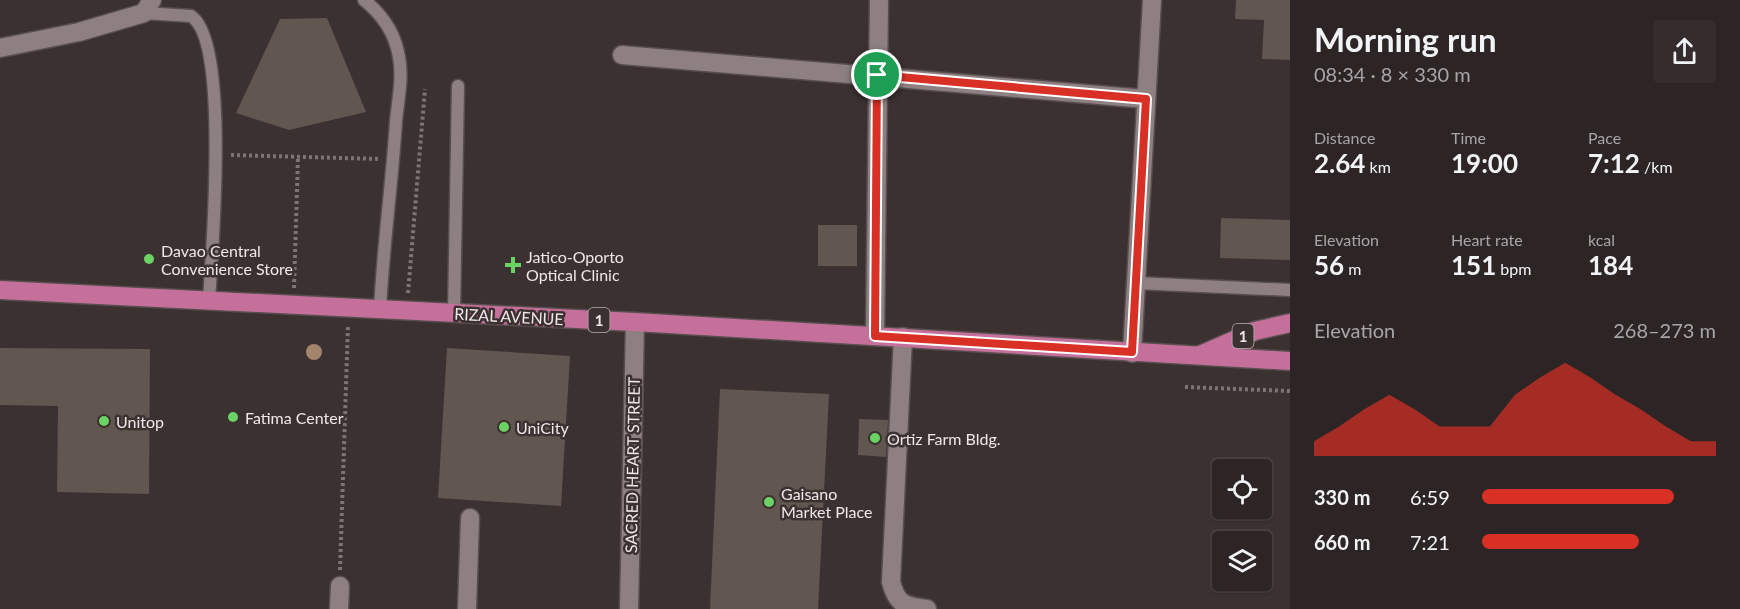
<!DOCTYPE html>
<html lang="en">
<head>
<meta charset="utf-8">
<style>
	:root { --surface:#2d2525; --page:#352d2d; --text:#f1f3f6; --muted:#a7a5a7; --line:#484242; --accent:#d93025 }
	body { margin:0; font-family:Lato,sans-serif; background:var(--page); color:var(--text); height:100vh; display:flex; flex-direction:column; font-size:22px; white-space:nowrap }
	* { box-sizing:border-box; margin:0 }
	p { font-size:20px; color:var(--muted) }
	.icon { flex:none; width:33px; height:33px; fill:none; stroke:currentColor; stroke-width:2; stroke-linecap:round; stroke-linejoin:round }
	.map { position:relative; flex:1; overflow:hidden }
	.drawer { display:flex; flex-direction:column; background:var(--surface); width:450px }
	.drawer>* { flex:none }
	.controls { position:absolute; left:1212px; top:459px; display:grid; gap:12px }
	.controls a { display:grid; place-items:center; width:60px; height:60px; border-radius:6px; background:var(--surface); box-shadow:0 2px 4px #0004,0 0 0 2px var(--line); font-size:30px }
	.pin { position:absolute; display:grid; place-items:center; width:51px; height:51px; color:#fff; margin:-26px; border:3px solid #fff; border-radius:50%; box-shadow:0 2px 6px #0007 }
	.round { display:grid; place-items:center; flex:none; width:63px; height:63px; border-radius:6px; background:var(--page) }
	.summary { display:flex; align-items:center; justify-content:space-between; height:102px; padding:0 24px }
	h1 { font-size:33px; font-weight:700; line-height:45px }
	.metrics { display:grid; grid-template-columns:repeat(3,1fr); gap:9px; height:102px; padding:6px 24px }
	.metrics div { display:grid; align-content:center }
	.metrics b { font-size:26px; font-weight:700 }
	.metrics small { font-size:16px; font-weight:400 }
	.metrics p { font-size:16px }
	.chart { height:168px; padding:12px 24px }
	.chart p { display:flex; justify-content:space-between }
	.chart svg { width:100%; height:108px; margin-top:6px; fill:var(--accent); opacity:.7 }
	ul { padding:0 24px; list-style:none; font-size:20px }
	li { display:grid; grid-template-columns:96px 72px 1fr; align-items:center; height:45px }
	li i { height:15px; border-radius:8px; background:var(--accent) }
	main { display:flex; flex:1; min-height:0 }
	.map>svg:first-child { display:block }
	.building { fill:#625651 }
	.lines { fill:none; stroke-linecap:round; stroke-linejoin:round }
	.lane-casing { stroke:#584e4f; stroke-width:15 }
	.street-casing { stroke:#584e4f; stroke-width:21 }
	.primary-casing { stroke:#584e4f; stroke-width:21 }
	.path { stroke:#7e7474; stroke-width:4; stroke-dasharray:3 3; stroke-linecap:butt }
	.lane { stroke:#8e8080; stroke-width:12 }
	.street { stroke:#8e8080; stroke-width:18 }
	.primary { stroke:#c5709a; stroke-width:18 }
	.tree { fill:#a3856d }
	.route-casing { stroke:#fff; stroke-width:12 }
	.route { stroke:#d93025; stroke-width:8 }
	.poi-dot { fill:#6ad363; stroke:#3c3131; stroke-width:2 }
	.labels { text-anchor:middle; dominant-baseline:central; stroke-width:5; stroke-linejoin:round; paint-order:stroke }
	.shield { fill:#3c3131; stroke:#b9b0b0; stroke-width:1.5 }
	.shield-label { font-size:15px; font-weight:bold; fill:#efe7e7 }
	.poi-label { font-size:16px; fill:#efe7e7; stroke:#3c3131; text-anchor:start }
	.street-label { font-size:16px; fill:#efe7e7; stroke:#3c3131 }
</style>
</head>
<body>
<main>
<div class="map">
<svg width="1290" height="609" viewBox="0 0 1290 609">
	<rect width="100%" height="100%" fill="#3c3131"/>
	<path class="building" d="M 1236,0 L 1290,0 L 1290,60 L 1262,59 L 1264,20 L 1235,19 Z
		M 327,18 L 366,112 L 289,130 L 236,113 L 280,19 Z
		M 1221,218 L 1290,220 L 1290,260 L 1220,258 Z
		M 818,225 L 857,225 L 857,266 L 818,266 Z
		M 0,348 L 150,349 L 149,494 L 57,492 L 58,406 L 0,405 Z
		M 447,348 L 570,356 L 561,506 L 438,498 Z
		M 720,389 L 829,394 L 818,609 L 710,609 Z
		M 859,419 L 888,420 L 886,457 L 858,455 Z"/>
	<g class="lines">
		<defs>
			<path id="lane" d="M 364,0 C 383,15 395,33 399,57 C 403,77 398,101 396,121 C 392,184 383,247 380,310
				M 144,13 L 191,16 C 230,41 212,252 209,300
				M 1136,283 L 1290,290
				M 454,314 L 458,86"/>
			<path id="street" d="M 0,48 L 79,32 L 144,13 L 152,0
				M 622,55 L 1146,99
				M 875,336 L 879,0
				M 903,337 L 891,582 C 897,605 905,606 927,609
				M 1132,353 L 1152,0
				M 339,609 L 340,586
				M 467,609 L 470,518
				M 629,609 L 635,322"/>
			<path id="primary" d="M 0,290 L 635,322 L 1290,361
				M 1200,355 L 1255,331 L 1290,323"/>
		</defs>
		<use href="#lane" class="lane-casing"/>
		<use href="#street" class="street-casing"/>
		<use href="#primary" class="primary-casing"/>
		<path class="path" d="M 231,155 L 380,159
			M 294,288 L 298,157
			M 408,293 L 425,89
			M 1185,387 L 1290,391
			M 340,570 L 348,325"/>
		<use href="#lane" class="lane"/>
		<use href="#street" class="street"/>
		<use href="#primary" class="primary"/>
	</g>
	<circle class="tree" cx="314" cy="352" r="8"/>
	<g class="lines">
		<defs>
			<path id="route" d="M 877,75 L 1146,99 L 1132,352 L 875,336 Z"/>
		</defs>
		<use href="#route" class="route-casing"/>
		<use href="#route" class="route"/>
	</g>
	<g class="poi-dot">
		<circle cx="149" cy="259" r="6"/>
		<path d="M510 256h6v6h6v6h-6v6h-6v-6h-6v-6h6z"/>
		<circle cx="233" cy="417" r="6"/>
		<circle cx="104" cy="421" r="6"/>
		<circle cx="504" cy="427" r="6"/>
		<circle cx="875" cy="438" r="6"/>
		<circle cx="769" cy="502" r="6"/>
	</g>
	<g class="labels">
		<g class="shield">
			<rect x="588.5" y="308" width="21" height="24" rx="4.5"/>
			<rect x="1232.5" y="324" width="21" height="24" rx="4.5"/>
		</g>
		<g class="shield-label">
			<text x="599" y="320">1</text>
			<text x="1243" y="336">1</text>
		</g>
		<g class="poi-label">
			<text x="161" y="250">Davao Central<tspan x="161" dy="18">Convenience Store</tspan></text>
			<text x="526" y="256">Jatico-Oporto<tspan x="526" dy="18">Optical Clinic</tspan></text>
			<text x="245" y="417">Fatima Center</text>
			<text x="116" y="421">Unitop</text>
			<text x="516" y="427">UniCity</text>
			<text x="887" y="438">Ortiz Farm Bldg.</text>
			<text x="781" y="493">Gaisano<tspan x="781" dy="18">Market Place</tspan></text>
		</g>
		<g class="street-label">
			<text transform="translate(509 316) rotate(3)">RIZAL AVENUE</text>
			<text transform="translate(632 465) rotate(-89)">SACRED HEART STREET</text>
		</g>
	</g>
</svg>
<div class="controls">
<a><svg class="icon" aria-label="locate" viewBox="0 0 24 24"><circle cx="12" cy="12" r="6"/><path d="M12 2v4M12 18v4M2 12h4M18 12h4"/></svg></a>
<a><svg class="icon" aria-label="layers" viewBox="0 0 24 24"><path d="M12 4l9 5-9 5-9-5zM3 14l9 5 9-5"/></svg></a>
</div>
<div class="pin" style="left:877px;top:75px;background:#1e9e55"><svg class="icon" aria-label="arrive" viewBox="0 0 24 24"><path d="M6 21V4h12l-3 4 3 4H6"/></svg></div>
</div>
<section class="drawer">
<div class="summary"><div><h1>Morning run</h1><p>08:34 · 8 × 330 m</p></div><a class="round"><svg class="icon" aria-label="share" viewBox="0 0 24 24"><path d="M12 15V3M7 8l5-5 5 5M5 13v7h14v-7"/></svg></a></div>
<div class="metrics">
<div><p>Distance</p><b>2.64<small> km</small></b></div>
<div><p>Time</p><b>19:00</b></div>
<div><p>Pace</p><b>7:12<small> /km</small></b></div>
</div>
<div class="metrics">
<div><p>Elevation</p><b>56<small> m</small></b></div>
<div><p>Heart rate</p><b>151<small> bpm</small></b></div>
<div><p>kcal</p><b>184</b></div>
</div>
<div class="chart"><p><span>Elevation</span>268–273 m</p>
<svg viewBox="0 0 160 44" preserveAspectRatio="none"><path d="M0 44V38L10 32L20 25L30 19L40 25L50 32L60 32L70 32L80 19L90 12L100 6L110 12L120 19L130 25L140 32L150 38L160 38V44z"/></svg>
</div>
<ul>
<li><b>330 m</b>6:59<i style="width:82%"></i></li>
<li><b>660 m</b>7:21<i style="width:67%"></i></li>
</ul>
</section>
</main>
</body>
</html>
